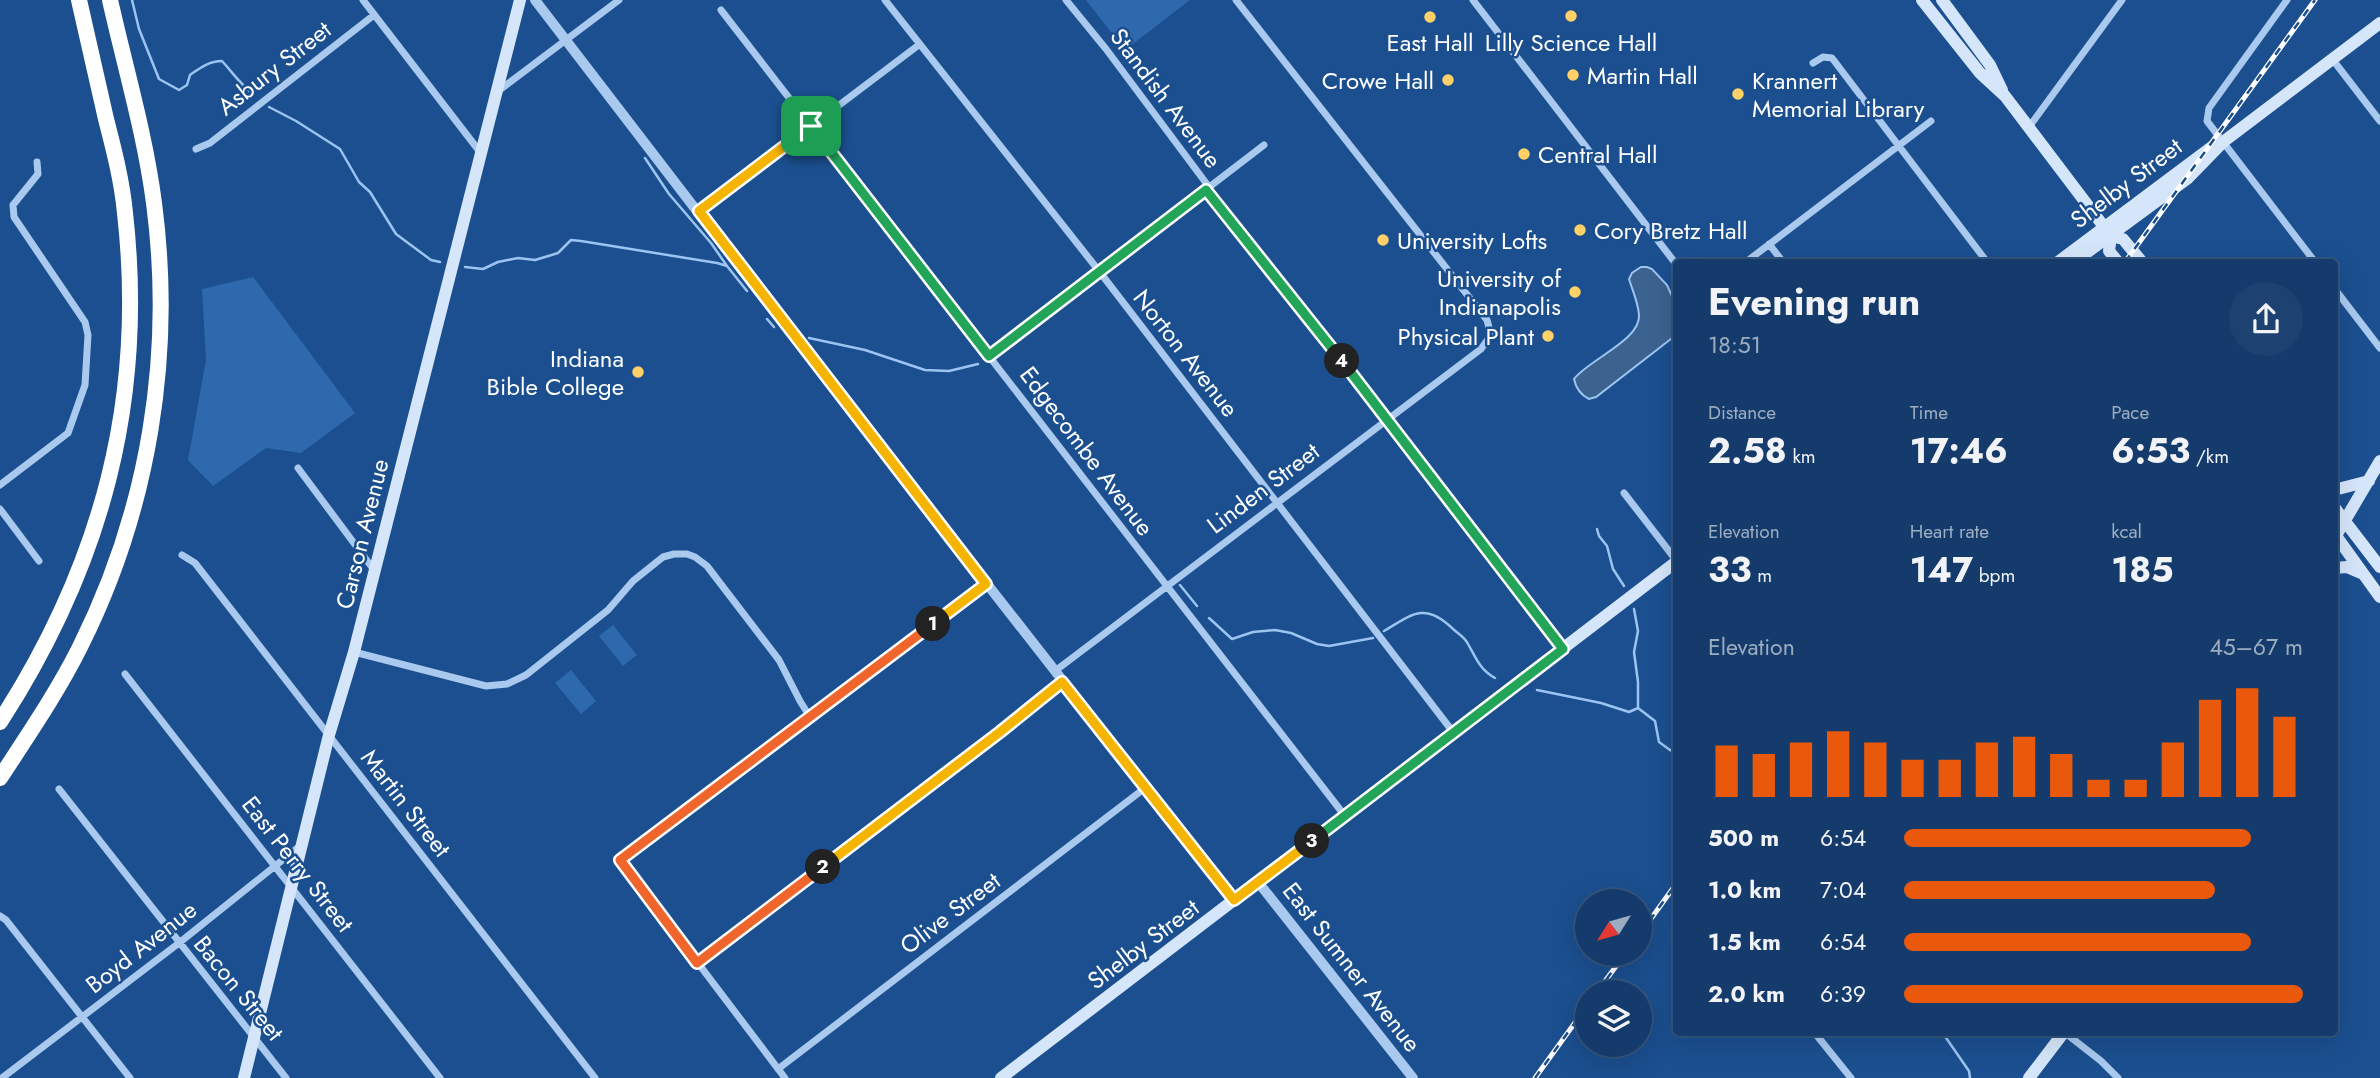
<!DOCTYPE html>
<html lang="en">
<head>
<meta charset="utf-8">
<style>
	:root { --surface:#143b6b; --page:#1d4271; --text:#f1f3f6; --muted:#9dadc1; --line:#33557e; --accent:#ea580c }
	body { margin:0; font-family:Jost,sans-serif; background:var(--page); color:var(--text); height:100vh; display:flex; flex-direction:column; font-size:26px; white-space:nowrap }
	* { box-sizing:border-box; margin:0 }
	p { font-size:23px; color:var(--muted) }
	.icon { flex:none; width:38px; height:38px; fill:none; stroke:currentColor; stroke-width:2; stroke-linecap:round; stroke-linejoin:round }
	.map { position:relative; flex:1; overflow:hidden }
	.side { position:absolute; left:1673px; top:259px; width:665px; height:777px; display:flex; flex-direction:column; background:var(--surface); border-radius:7px; box-shadow:0 7px 28px #0002,0 0 0 2px var(--line) }
	.side>* { flex:none }
	.needle { width:46px; rotate:233deg }
	.tools { position:absolute; left:1575px; top:889px; display:grid; gap:14px }
	.tools a { display:grid; place-items:center; width:77px; height:77px; border-radius:50%; background:var(--surface); box-shadow:0 7px 28px #0002,0 0 0 2px var(--line); font-size:35px }
	.pin { position:absolute; display:grid; place-items:center; width:60px; height:60px; color:#fff; margin:-30px; border-radius:14px; box-shadow:0 4px 10px #0006 }
	.km { position:absolute; width:35px; height:35px; margin:-18px; border-radius:50%; background:#222; color:#fff; font-size:19px; line-height:35px; text-align:center }
	.round { display:grid; place-items:center; flex:none; width:74px; height:74px; border-radius:37px; background:var(--page) }
	.headline { display:flex; align-items:center; justify-content:space-between; height:119px; padding:0 35px }
	h1 { font-size:38px; font-weight:700; line-height:52px }
	.stats { display:grid; grid-template-columns:repeat(3,1fr); gap:10px; height:119px; padding:7px 35px }
	.stats div { display:grid; align-content:center }
	.stats b { font-size:35px; font-weight:700 }
	.stats small { font-size:19px; font-weight:400 }
	.stats p { font-size:19px }
	.chart { height:196px; padding:14px 35px }
	.chart p { display:flex; justify-content:space-between }
	.chart svg { width:100%; height:126px; margin-top:7px; stroke:var(--accent); stroke-width:6 }
	ul { padding:0 35px; list-style:none; font-size:23px }
	li { display:grid; grid-template-columns:112px 84px 1fr; align-items:center; height:52px }
	li i { height:18px; border-radius:9px; background:var(--accent) }
	.map>svg:first-child { display:block }
	.green { fill:#2e69ad }
	.water { fill:#3c6290; stroke:#9cc4f0; stroke-width:2 }
	.lines { fill:none; stroke-linecap:round; stroke-linejoin:round }
	.stream { stroke:#9cc4f0; stroke-width:2.5 }
	.minor { stroke:#a9c9ee; stroke-width:7 }
	.tertiary { stroke:#a9c9ee; stroke-width:10 }
	.secondary { stroke:#d6e6fa; stroke-width:12 }
	.motorway { stroke:#fff; stroke-width:16 }
	.rail-casing { stroke:#fff; stroke-width:5 }
	.rail { stroke:#1b4f8f; stroke-width:2.5; stroke-dasharray:8; stroke-linecap:butt }
	.split-1-casing { stroke:#fff; stroke-width:14 }
	.split-2-casing { stroke:#fff; stroke-width:14 }
	.split-3-casing { stroke:#fff; stroke-width:14 }
	.split-4-casing { stroke:#fff; stroke-width:14 }
	.split-5-casing { stroke:#fff; stroke-width:14 }
	.split-1 { stroke:#f5b400; stroke-width:9 }
	.split-2 { stroke:#f0652b; stroke-width:9 }
	.split-3 { stroke:#f5b400; stroke-width:9 }
	.split-4 { stroke:#22a559; stroke-width:9 }
	.split-5 { stroke:#22a559; stroke-width:9 }
	.poi-dot { fill:#ffd166; stroke:#1b4f8f; stroke-width:2.5 }
	.labels { text-anchor:middle; dominant-baseline:central; stroke-width:5; stroke-linejoin:round; paint-order:stroke }
	.poi-label { font-size:24px; fill:#fff; stroke:#1b4f8f; text-anchor:start }
	.street-label { font-size:24px; fill:#fff; stroke:#1b4f8f }
</style>
</head>
<body>
<div class="map">
<svg width="2380" height="1078" viewBox="0 0 2380 1078">
	<rect width="100%" height="100%" fill="#1b4f8f"/>
	<path class="green" d="M 1086,0 L 1190,0 L 1125,50 Z
		M 253,277 L 355,413 L 301,453 L 266,448 L 213,486 L 188,460 L 206,360 L 202,289 Z
		M 613,625 L 637,655 L 623,666 L 599,636 Z
		M 571,670 L 596,701 L 581,714 L 555,683 Z"/>
	<path class="water" d="M 1641,267 L 1647,267 L 1652,269 L 1667,285 L 1676,305 L 1676,335 L 1596,397 L 1589,399 C 1581,395 1576,389 1574,379 C 1588,360 1641,340 1639,315 C 1638,302 1633,292 1629,279 L 1632,273 Z"/>
	<g class="lines">
		<path class="stream" d="M 132,0 L 139,29 L 159,79 L 179,90 L 187,85 L 190,75 C 200,68 209,61 222,61 C 233,73 240,84 253,94
			M 269,107 L 296,121 L 340,149 L 359,182 L 370,192 L 396,234 L 431,260 L 440,262
			M 645,158 L 669,194 L 711,243 L 727,266
			M 465,267 L 483,269 L 498,262 L 518,258 L 535,260 L 558,253 L 571,240 L 581,241 L 717,263 L 727,266 L 747,291
			M 767,319 L 774,327
			M 809,338 L 865,350 L 925,370 L 949,371 L 978,364
			M 1597,529 L 1599,536 L 1607,546 L 1613,569 L 1624,586
			M 1180,585 L 1197,606
			M 1634,609 L 1638,631 L 1634,652 L 1638,682 L 1638,708
			M 1209,618 L 1232,639 L 1253,632 L 1275,630 L 1291,633 L 1317,644 L 1329,646 L 1373,638
			M 1384,631 C 1412,614 1425,602 1452,628 C 1458,634 1464,636 1468,644 C 1476,658 1480,670 1495,678
			M 1537,690 L 1601,703 L 1629,712 L 1638,708
			M 1638,708 L 1655,721 L 1659,742 L 1670,750 L 1676,752
			M 1942,1032 L 1969,1071 L 1970,1078"/>
		<path class="minor" d="M 363,0 L 480,152
			M 885,0 L 1099,271 L 1453,732
			M 1066,0 L 1106,49 L 1209,187
			M 1473,0 L 1676,264
			M 2287,0 L 2209,108 L 2207,121 L 2315,262
			M 721,10 L 1345,816
			M 2333,60 L 2380,121
			M 1813,63 L 1823,57 L 1832,58 L 1987,262
			M 497,92 L 619,0
			M 2029,127 L 2122,0
			M 196,149 L 210,143 L 374,15
			M 1206,190 L 1387,418 L 1562,649
			M 699,211 L 920,44
			M 1769,244 L 1783,262
			M 1746,262 L 1931,121
			M 2334,288 L 2380,348
			M 989,356 L 1264,145
			M 298,468 L 374,570
			M 0,485 L 68,433 L 85,385 L 88,335 L 85,322 L 14,217 L 13,205 L 38,174 L 37,162
			M 1624,493 L 1676,560
			M 0,509 L 39,561
			M 182,555 L 195,563 L 595,1078
			M 354,652 L 486,686 L 507,684 L 526,675 L 608,610 L 633,581 L 663,557 L 674,554 L 687,554 L 695,557 L 707,566 L 779,660 L 800,701 L 810,717
			M 1055,671 L 1481,349 L 1491,335 L 1487,320 L 1236,0
			M 125,674 L 440,1078
			M 59,789 L 286,1078
			M 0,916 L 6,920 L 130,1078
			M 697,963 L 1000,732 L 1063,682
			M 1814,1032 L 1851,1078
			M 2064,1032 L 2101,1061 L 2118,1078
			M 778,1069 L 1145,788
			M 2,1078 L 179,943 L 300,846
			M 785,1078 L 620,860 L 987,584"/>
		<path class="tertiary" d="M 535,0 L 766,301 L 1234,900
			M 1258,882 L 1413,1078"/>
		<path class="secondary" d="M 1922,0 L 1980,73 L 2005,96 L 2111,236 L 2123,239 L 2142,262
			M 1942,0 L 1990,65 L 2002,90
			M 2111,236 L 2109,251 L 2118,262
			M 2058,262 L 2213,146
			M 2074,262 L 2187,179 L 2223,142 L 2380,23
			M 2334,490 L 2369,481
			M 2334,507 L 2380,567
			M 2334,533 L 2380,597
			M 2334,539 L 2380,461
			M 2334,568 L 2347,567 L 2361,573
			M 244,1078 L 329,735 L 354,652 L 520,0
			M 1001,1078 L 1676,562
			M 2029,1078 L 2064,1032"/>
		<path class="motorway" d="M 0,722 C 102,564 146,400 125,213 C 122,181 114,150 106,119 C 97,79 88,40 79,0
			M 0,778 C 28,735 57,693 80,647 C 149,509 174,355 154,203 C 145,134 125,67 110,0"/>
		<defs>
			<path id="rail" d="M 2125,262 L 2315,0
				M 1640,934 L 1676,884
				M 1597,992 L 1625,954
				M 1535,1078 L 1587,1006"/>
		</defs>
		<use href="#rail" class="rail-casing"/>
		<use href="#rail" class="rail"/>
	</g>
	<g class="lines">
		<defs>
			<path id="split-1" d="M 811,126 L 699,211 L 986,584 L 933,624"/>
			<path id="split-2" d="M 823,867 L 697,963 L 620,860 L 933,624"/>
			<path id="split-3" d="M 823,867 L 1000,732 L 1062,682 L 1234,900 L 1312,841"/>
			<path id="split-4" d="M 1312,841 L 1563,649 L 1342,361"/>
			<path id="split-5" d="M 811,126 L 989,356 L 1206,190 L 1342,361"/>
		</defs>
		<use href="#split-1" class="split-1-casing"/>
		<use href="#split-2" class="split-2-casing"/>
		<use href="#split-3" class="split-3-casing"/>
		<use href="#split-4" class="split-4-casing"/>
		<use href="#split-5" class="split-5-casing"/>
		<use href="#split-1" class="split-1"/>
		<use href="#split-2" class="split-2"/>
		<use href="#split-3" class="split-3"/>
		<use href="#split-4" class="split-4"/>
		<use href="#split-5" class="split-5"/>
	</g>
	<g class="poi-dot">
		<circle cx="1571" cy="16" r="7"/>
		<circle cx="1430" cy="17" r="7"/>
		<circle cx="1573" cy="75" r="7"/>
		<circle cx="1448" cy="80" r="7"/>
		<circle cx="1738" cy="94" r="7"/>
		<circle cx="1524" cy="154" r="7"/>
		<circle cx="1580" cy="230" r="7"/>
		<circle cx="1383" cy="240" r="7"/>
		<circle cx="1575" cy="292" r="7"/>
		<circle cx="1548" cy="336" r="7"/>
		<circle cx="638" cy="372" r="7"/>
	</g>
	<g class="labels">
		<g class="poi-label">
			<text x="1430" y="42" text-anchor="middle">East Hall</text>
			<text x="1571" y="42" text-anchor="middle">Lilly Science Hall</text>
			<text x="1587" y="75">Martin Hall</text>
			<text x="1434" y="80" text-anchor="end">Crowe Hall</text>
			<text x="1752" y="80">Krannert<tspan x="1752" dy="28">Memorial Library</tspan></text>
			<text x="1538" y="154">Central Hall</text>
			<text x="1594" y="230">Cory Bretz Hall</text>
			<text x="1397" y="240">University Lofts</text>
			<text x="1561" y="278" text-anchor="end">University of<tspan x="1561" dy="28">Indianapolis</tspan></text>
			<text x="1534" y="336" text-anchor="end">Physical Plant</text>
			<text x="624" y="358" text-anchor="end">Indiana<tspan x="624" dy="28">Bible College</tspan></text>
		</g>
		<g class="street-label">
			<text transform="translate(274 68) rotate(-38)">Asbury Street</text>
			<text transform="translate(1166 98) rotate(53)">Standish Avenue</text>
			<text transform="translate(2126 183) rotate(-37)">Shelby Street</text>
			<text transform="translate(1186 353) rotate(52)">Norton Avenue</text>
			<text transform="translate(1087 451) rotate(53)">Edgecombe Avenue</text>
			<text transform="translate(1263 488) rotate(-37)">Linden Street</text>
			<text transform="translate(362 534) rotate(-76)">Carson Avenue</text>
			<text transform="translate(406 803) rotate(52)">Martin Street</text>
			<text transform="translate(298 864) rotate(52)">East Perry Street</text>
			<text transform="translate(950 913) rotate(-37)">Olive Street</text>
			<text transform="translate(1143 944) rotate(-37)">Shelby Street</text>
			<text transform="translate(141 947) rotate(-38)">Boyd Avenue</text>
			<text transform="translate(1352 967) rotate(52)">East Sumner Avenue</text>
			<text transform="translate(239 988) rotate(51)">Bacon Street</text>
		</g>
	</g>
</svg>
<div class="tools">
<a><svg class="needle" viewBox="-14 -14 28 28"><path d="M0-13l5 13h-10z" fill="#e53935"/><path d="M0 13l5-13h-10z" fill="#9dadc1"/></svg></a>
<a><svg class="icon" aria-label="layers" viewBox="0 0 24 24"><path d="M12 4l9 5-9 5-9-5zM3 14l9 5 9-5"/></svg></a>
</div>
<div class="pin" style="left:811px;top:126px;background:#1e9e55"><svg class="icon" aria-label="arrive" viewBox="0 0 24 24"><path d="M6 21V4h12l-3 4 3 4H6"/></svg></div>
<b class="km" style="left:933px;top:624px">1</b>
<b class="km" style="left:823px;top:867px">2</b>
<b class="km" style="left:1312px;top:841px">3</b>
<b class="km" style="left:1342px;top:361px">4</b>
<section class="side">
<div class="headline"><div><h1>Evening run</h1><p>18:51</p></div><a class="round"><svg class="icon" aria-label="share" viewBox="0 0 24 24"><path d="M12 15V3M7 8l5-5 5 5M5 13v7h14v-7"/></svg></a></div>
<div class="stats">
<div><p>Distance</p><b>2.58<small> km</small></b></div>
<div><p>Time</p><b>17:46</b></div>
<div><p>Pace</p><b>6:53<small> /km</small></b></div>
</div>
<div class="stats">
<div><p>Elevation</p><b>33<small> m</small></b></div>
<div><p>Heart rate</p><b>147<small> bpm</small></b></div>
<div><p>kcal</p><b>185</b></div>
</div>
<div class="chart"><p><span>Elevation</span>45–67 m</p>
<svg viewBox="0 0 160 44" preserveAspectRatio="none"><path d="M5 44V26M15 44V29M25 44V25M35 44V21M45 44V25M55 44V31M65 44V31M75 44V25M85 44V23M95 44V29M105 44V38M115 44V38M125 44V25M135 44V10M145 44V6M155 44V16"/></svg>
</div>
<ul>
<li><b>500 m</b>6:54<i style="width:87%"></i></li>
<li><b>1.0 km</b>7:04<i style="width:78%"></i></li>
<li><b>1.5 km</b>6:54<i style="width:87%"></i></li>
<li><b>2.0 km</b>6:39<i style="width:100%"></i></li>
</ul>
</section>
</div>
</body>
</html>
